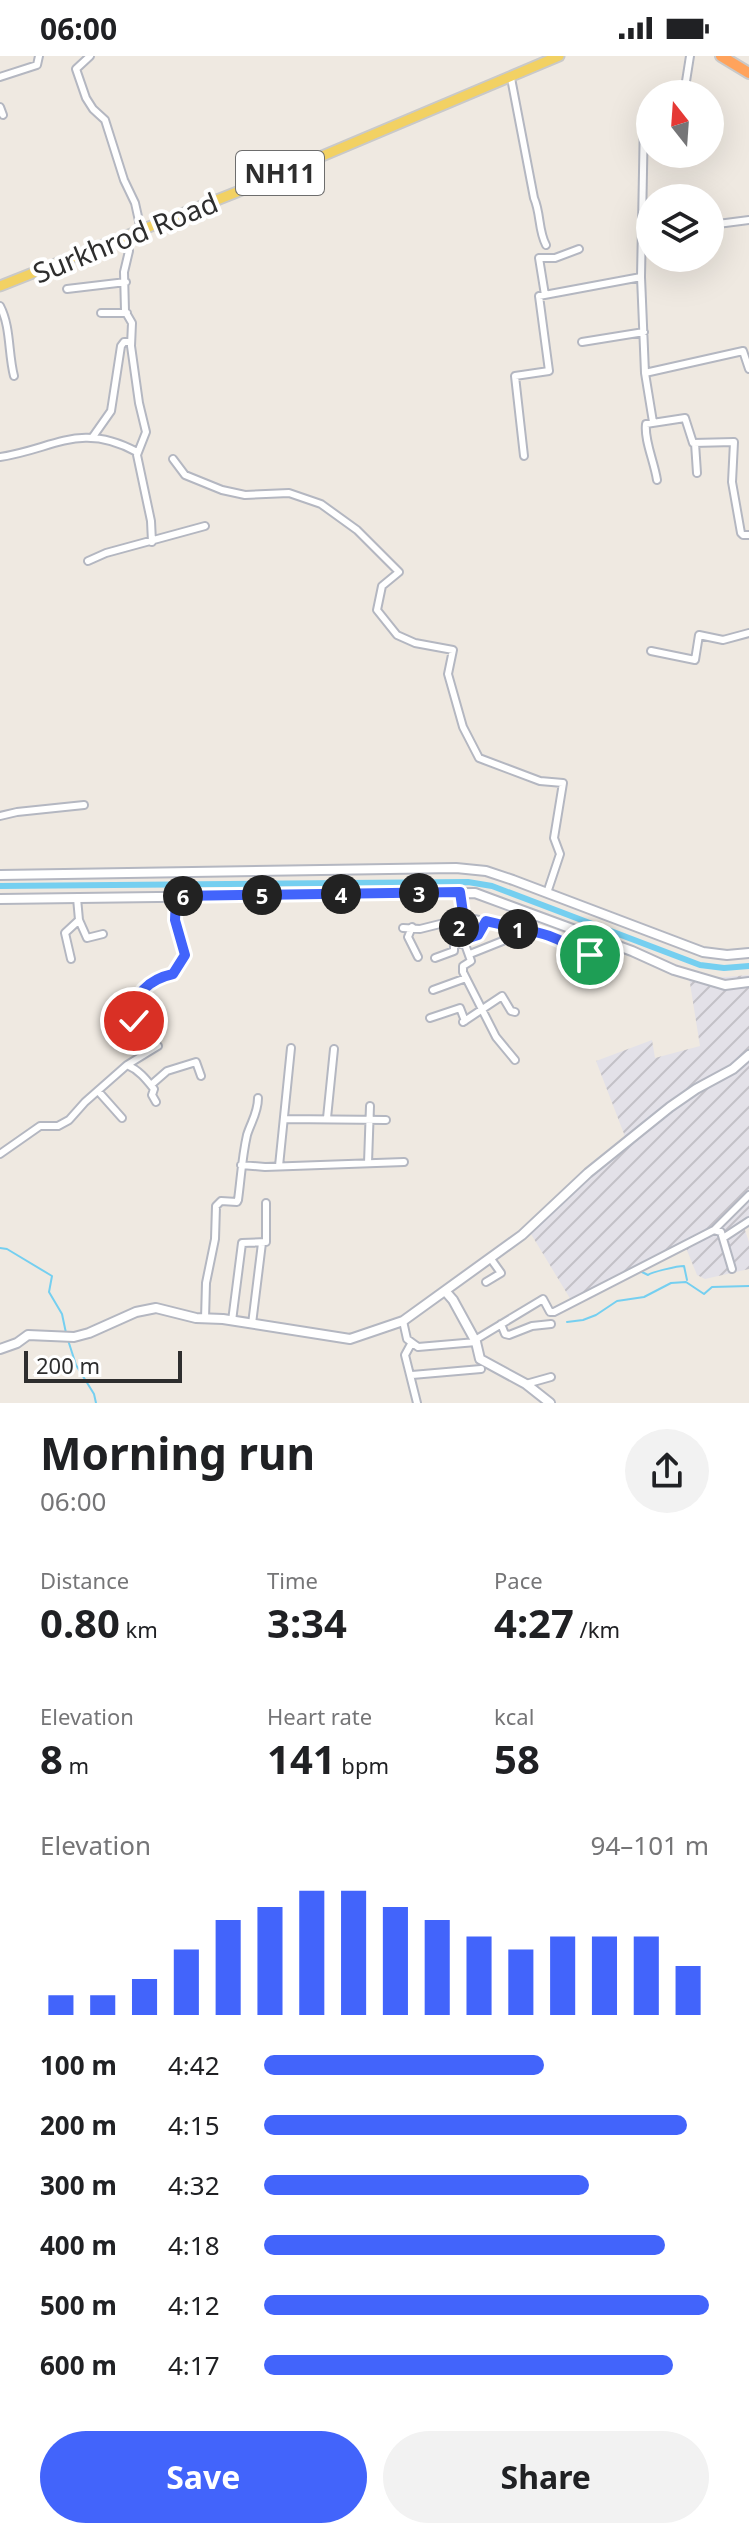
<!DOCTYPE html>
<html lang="en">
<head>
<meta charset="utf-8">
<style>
	:root { --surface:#fff; --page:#f2f2f2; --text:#202124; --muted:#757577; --accent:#4264fb }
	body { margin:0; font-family:"Noto Sans",sans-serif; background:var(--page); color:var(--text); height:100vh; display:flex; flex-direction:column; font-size:30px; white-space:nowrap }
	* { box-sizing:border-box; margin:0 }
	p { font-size:26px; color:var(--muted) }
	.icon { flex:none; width:44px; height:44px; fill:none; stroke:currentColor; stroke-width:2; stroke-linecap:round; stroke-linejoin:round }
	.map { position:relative; height:1347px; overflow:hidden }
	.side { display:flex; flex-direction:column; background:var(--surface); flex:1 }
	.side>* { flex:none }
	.needle { width:52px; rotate:343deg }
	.controls { position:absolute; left:636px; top:24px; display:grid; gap:16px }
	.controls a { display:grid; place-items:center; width:88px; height:88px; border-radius:50%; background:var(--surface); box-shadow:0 8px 32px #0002; font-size:40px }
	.scale { position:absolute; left:24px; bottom:20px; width:158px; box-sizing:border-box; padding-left:8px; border:4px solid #2e2e2e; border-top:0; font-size:22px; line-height:28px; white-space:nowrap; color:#2e2e2e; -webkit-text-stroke:6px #fff; paint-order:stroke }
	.pin { position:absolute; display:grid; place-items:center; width:68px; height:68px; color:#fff; margin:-34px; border:4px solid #fff; border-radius:50%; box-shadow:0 2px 8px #0007 }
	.km { position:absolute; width:40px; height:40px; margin:-20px; border-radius:50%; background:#222; color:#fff; font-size:22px; line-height:40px; text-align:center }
	.round { display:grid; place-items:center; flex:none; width:84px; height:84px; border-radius:42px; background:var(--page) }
	.headline { display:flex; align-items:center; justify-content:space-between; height:136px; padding:0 40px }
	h1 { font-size:44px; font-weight:700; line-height:60px }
	.figures { display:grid; grid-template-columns:repeat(3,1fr); gap:12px; height:136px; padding:8px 40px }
	.figures div { display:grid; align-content:center }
	.figures b { font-size:40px; font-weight:700 }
	.figures small { font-size:22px; font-weight:400 }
	.figures p { font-size:22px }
	.chart { height:224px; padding:16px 40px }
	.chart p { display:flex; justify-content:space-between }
	.chart svg { width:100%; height:144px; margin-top:8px; stroke:var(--accent); stroke-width:6 }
	.button { display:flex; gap:16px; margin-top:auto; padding:16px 40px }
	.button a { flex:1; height:92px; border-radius:48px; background:var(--accent); color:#fff; font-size:32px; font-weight:700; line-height:92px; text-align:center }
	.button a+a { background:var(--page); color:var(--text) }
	ul { padding:0 40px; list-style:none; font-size:26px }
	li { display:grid; grid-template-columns:128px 96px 1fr; align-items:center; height:60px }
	li i { height:20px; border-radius:10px; background:var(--accent) }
	.status { display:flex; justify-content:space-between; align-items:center; height:56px; padding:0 40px; background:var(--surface); direction:ltr }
	.status svg { height:22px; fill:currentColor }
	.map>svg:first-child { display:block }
	.industrial { fill:url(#industrial-furrows) }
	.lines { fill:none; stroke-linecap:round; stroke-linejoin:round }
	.stream { stroke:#75cff0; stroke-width:2 }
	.canal { stroke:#75cff0; stroke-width:6 }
	.street-casing { stroke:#b4b7c1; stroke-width:10 }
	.secondary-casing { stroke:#b4b7c1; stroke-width:12 }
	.primary-casing { stroke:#c9c9c9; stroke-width:13 }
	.highway-casing { stroke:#c9c9c9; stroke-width:14 }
	.street { stroke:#fff; stroke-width:6 }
	.secondary { stroke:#fff; stroke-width:8 }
	.primary { stroke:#f2d163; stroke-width:9 }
	.highway { stroke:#ffa35c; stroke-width:10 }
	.route-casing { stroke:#fff; stroke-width:16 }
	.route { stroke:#4264fb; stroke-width:10 }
	.labels { text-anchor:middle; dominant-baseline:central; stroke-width:8; stroke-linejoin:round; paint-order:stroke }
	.shield { fill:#fff; stroke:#6d6d6d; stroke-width:2 }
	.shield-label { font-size:26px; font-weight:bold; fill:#2e2e2e }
	.street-label { font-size:28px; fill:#2e2e2e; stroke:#fff }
</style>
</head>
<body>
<div class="status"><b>06:00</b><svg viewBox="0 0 49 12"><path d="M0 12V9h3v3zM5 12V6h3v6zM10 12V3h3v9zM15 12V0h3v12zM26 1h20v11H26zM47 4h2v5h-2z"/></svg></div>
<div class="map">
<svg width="749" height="1347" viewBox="0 0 749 1347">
	<defs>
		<pattern id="industrial-furrows" width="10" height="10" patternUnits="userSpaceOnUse" patternTransform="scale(2)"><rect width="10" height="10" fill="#e3e1e8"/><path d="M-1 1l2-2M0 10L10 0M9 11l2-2" fill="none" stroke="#c3c1c7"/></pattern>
	</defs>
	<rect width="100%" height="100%" fill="#efe9e1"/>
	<path class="industrial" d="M 688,915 L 713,922 L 749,919 L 749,1167 L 744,1171 L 749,1186 L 749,1213 L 705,1223 L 697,1219 L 686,1192 L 574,1249 L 528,1173 L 626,1083 L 596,1005 L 652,984 L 655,1002 L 700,990 Z"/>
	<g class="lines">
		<path class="stream" d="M 0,1192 L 7,1193 L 52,1220 L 49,1236 L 62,1258 L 66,1277
			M 640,1215 L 648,1219 C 652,1216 677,1210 684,1210 L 687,1224
			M 567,1266 L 583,1264 L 596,1259 L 617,1245 L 644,1241 L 671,1227 L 686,1226 L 704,1238 L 712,1231 L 749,1230
			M 68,1284 L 76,1309 L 94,1338 L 96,1347"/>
		<path class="canal" d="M 0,830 L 468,826 L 492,830 L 700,909 L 724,912 L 749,910"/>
		<defs>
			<path id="street" d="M 90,0 L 76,13 L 86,42 L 93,53 L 105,64 L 124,124 L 135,147 L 141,174
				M 0,21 L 37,9 L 39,0
				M 511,22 L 534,142 C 541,158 538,174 546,189
				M 684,38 L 690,0
				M 0,51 L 3,59
				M 650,63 L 644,63 L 641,221 L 645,317 L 653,366
				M 710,169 L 749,164
				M 126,180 L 129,195 L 124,216 L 125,255 L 132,267 L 131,290 L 139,347 L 146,376 L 137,399 L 151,465 L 152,486
				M 67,233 L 126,226
				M 545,239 L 539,202 L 555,202 L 579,193
				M 0,250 C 11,271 8,297 14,320
				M 101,257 L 127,257
				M 582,286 L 644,276
				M 645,317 L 743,295 L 749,313
				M 92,382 L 111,355 L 121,290 L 124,286 L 131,286
				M 695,387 L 697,417
				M 524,400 L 515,320 L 549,315 L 539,240 L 641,221
				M 0,401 C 54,393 80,365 137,396
				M 173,403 L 185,419 L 222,434 L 245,439 L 289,437 L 321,448 L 357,474 L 399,516 L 382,530 L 377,554 L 397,579 L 415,587 L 453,594 L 448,618 L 463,671 L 479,702 L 540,725 L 563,727 L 554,782 L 560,798 L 547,837
				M 657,424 C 654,405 644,384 646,368 L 685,362 L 693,387 L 734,386 L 732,426 L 741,477 L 743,479 L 749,479
				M 88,505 L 106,497 L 205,470
				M 651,595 L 695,604 L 699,579 L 723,584 L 749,577
				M 0,760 L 17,756 L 84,749
				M 460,836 L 463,857 L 457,866 L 471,905 L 463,910 L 463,916 L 496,981 L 515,1004
				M 474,863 L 538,876 L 564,885 L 581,899 C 595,899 599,890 616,892
				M 79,864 L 87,882 L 103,878
				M 412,871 L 408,881 L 418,901
				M 403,872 L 420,873 L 452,865 L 456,866
				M 470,898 L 510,882 L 514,873
				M 435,902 L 454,895 L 454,890 L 478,879 L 486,865
				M 71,903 L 65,877 L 79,864 L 77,842
				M 433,934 L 466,922
				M 430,962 L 460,952 L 465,965
				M 463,966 L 502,940 L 511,955 L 515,956
				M 147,987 L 134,965 L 134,951 L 144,932 L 155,922 L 177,915 L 185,899 L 175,864 L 176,840
				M 127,1009 C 139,1014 146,1023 154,1033 L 152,1039 L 156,1046
				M 151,1029 L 167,1015 L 196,1006 L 201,1020
				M 98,1035 L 122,1062
				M 327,1062 L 334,993
				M 284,1063 L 386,1064
				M 0,1098 L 40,1070 L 58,1070 L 69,1064 L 85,1046 L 127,1009 L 158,990
				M 368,1107 L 370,1050
				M 241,1109 L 265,1111 L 404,1106
				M 279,1110 L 291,992
				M 714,1174 L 749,1139
				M 723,1182 L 749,1165
				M 486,1226 L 501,1217 L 491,1203
				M 205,1263 L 206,1227 L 215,1183 L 216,1150 L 221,1145 L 237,1146 L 238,1144 C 241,1122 242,1101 247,1079 C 251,1066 258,1057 258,1042
				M 232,1265 L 242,1187 L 266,1186 L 266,1147
				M 403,1265 L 407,1283 L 418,1291 L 476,1286
				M 252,1268 L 262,1187
				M 501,1268 L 505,1278 L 509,1279 L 532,1270 L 551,1268
				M 475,1284 L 543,1243 L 550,1256 L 554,1256 L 714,1174 L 721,1176 L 732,1213
				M 411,1288 L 405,1299 L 417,1347
				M 412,1319 L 481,1313
				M 526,1328 L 551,1321"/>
			<path id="secondary" d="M 0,819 L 456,812 L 486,815 L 513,824 L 703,896 L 727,899 L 749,897
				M 0,843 L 475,837 L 632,895 L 674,914 L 725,929 L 749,926
				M 446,1236 L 453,1244 L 476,1286 L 480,1303 L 526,1328 L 550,1347
				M 0,1293 L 17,1287 L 28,1279 L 74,1281 L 89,1277 L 136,1256 L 156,1252 L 196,1262 L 223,1263 L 350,1283 L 403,1265 L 522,1179 L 588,1117 L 670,1051 L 696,1033 L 733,1013 L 749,999"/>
			<path id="primary" d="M 0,230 L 237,136 L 559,0"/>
			<path id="highway" d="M 721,0 L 749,17"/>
		</defs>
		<use href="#street" class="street-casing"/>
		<use href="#secondary" class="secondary-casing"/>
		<use href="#primary" class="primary-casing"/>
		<use href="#highway" class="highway-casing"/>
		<use href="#street" class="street"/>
		<use href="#secondary" class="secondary"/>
		<use href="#primary" class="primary"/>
		<use href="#highway" class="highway"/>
	</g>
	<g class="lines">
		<defs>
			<path id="route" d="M 134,965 C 130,939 150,923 173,918 L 185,899 L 175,864 L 176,840 L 460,836 L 463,857 L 457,866 L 463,884 L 478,879 L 486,865 C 519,874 555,874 581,899 L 590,899"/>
		</defs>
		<use href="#route" class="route-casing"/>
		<use href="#route" class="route"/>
	</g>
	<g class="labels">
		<rect class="shield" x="236" y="95" width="88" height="44" rx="6"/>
		<g class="shield-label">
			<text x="280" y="117">NH11</text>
		</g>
		<g class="street-label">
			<text transform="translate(125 181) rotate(-22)">Surkhrod Road</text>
		</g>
	</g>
</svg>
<div class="controls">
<a><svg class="needle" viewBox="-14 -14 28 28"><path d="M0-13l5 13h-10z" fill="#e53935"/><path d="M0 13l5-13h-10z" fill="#757577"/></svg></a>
<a><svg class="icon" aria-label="layers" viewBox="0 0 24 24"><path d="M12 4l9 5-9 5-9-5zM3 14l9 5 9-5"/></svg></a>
</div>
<div class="scale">200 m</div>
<div class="pin" style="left:590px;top:899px;background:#1e9e55"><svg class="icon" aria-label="arrive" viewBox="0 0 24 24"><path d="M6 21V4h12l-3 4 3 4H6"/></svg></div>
<div class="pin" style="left:134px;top:965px;background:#d93025"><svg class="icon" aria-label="check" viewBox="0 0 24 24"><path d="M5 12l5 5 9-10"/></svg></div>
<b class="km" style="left:518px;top:873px">1</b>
<b class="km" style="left:459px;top:871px">2</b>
<b class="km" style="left:419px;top:837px">3</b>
<b class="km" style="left:341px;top:838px">4</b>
<b class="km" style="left:262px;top:839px">5</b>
<b class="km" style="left:183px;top:840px">6</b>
</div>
<section class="side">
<div class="headline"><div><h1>Morning run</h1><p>06:00</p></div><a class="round"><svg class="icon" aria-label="share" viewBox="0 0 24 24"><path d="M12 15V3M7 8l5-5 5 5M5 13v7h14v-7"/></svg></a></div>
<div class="figures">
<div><p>Distance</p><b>0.80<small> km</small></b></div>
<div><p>Time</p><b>3:34</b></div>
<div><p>Pace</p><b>4:27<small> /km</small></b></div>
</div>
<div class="figures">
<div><p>Elevation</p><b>8<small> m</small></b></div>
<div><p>Heart rate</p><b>141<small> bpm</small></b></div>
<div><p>kcal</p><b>58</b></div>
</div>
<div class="chart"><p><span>Elevation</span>94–101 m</p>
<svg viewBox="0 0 160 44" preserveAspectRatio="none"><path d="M5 44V38M15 44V38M25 44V33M35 44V24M45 44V15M55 44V11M65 44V6M75 44V6M85 44V11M95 44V15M105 44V20M115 44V24M125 44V20M135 44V20M145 44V20M155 44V29"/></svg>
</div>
<ul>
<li><b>100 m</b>4:42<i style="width:63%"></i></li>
<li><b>200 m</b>4:15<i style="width:95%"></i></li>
<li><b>300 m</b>4:32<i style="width:73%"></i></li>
<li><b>400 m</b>4:18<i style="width:90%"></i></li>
<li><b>500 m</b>4:12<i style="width:100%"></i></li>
<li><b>600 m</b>4:17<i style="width:92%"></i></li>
</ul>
<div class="button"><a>Save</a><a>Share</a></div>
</section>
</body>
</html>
